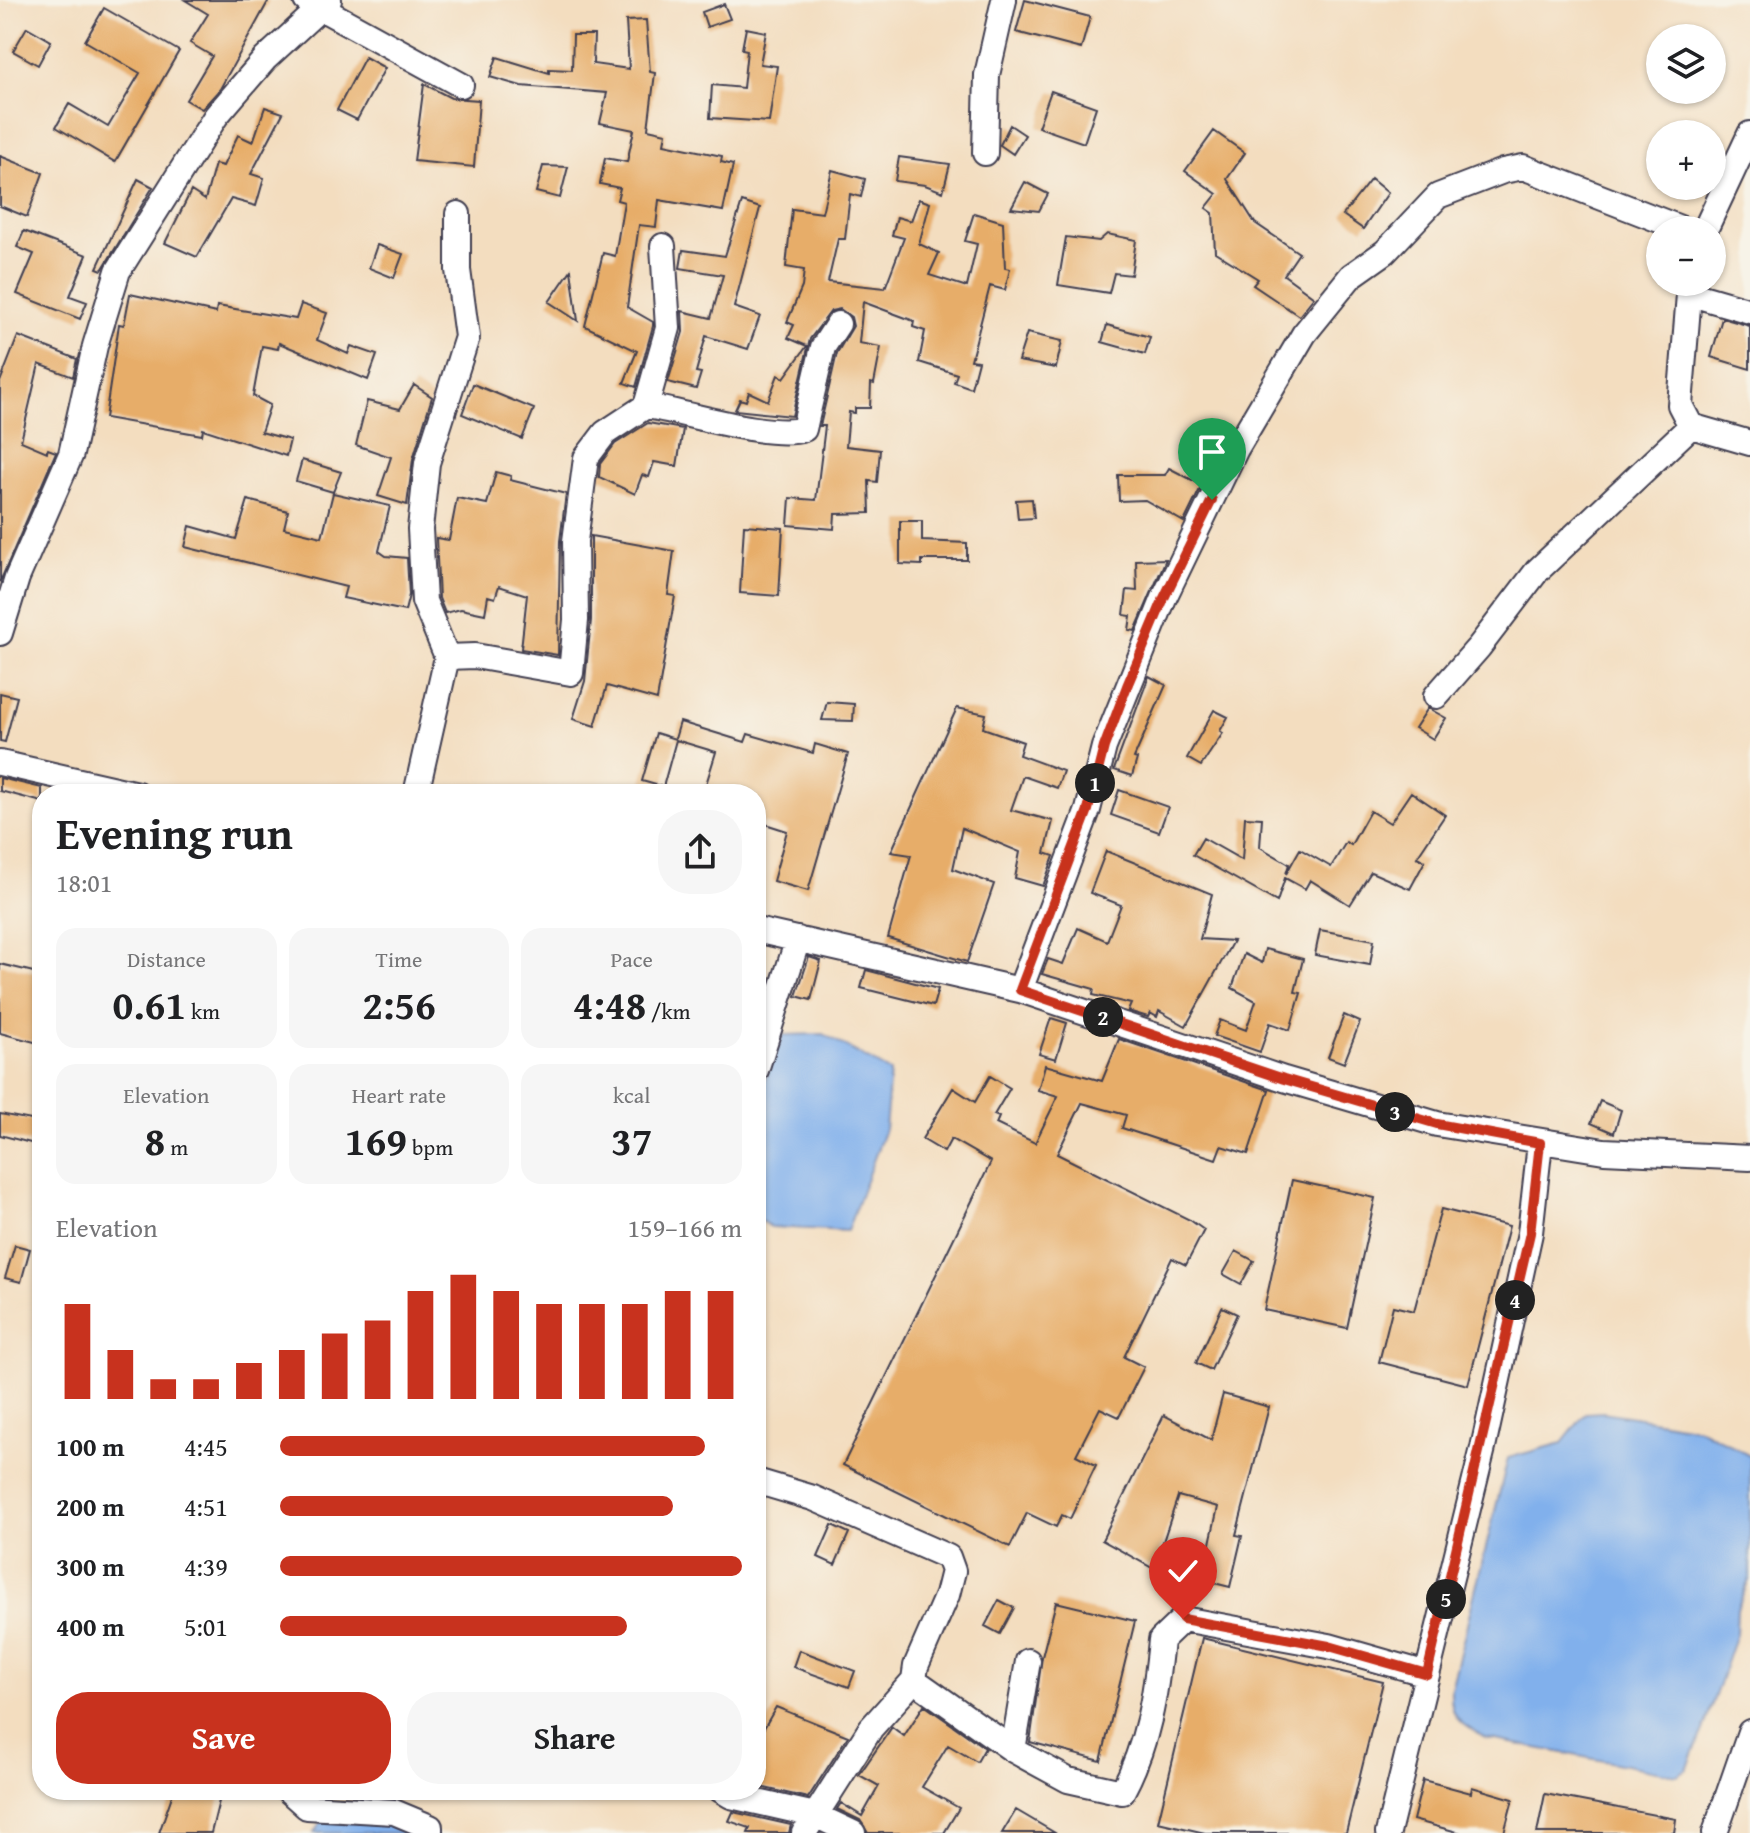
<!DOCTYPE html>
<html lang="en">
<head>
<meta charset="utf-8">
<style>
	:root { --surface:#fff; --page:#f6f6f6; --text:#202124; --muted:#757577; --accent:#c8321e }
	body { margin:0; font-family:"Gentium Book Plus",serif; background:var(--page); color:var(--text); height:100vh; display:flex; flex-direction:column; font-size:30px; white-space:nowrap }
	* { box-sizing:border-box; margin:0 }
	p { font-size:26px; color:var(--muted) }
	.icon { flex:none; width:44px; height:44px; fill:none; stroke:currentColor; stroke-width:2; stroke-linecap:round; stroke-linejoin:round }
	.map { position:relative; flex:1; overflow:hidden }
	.details { position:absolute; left:32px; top:784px; width:734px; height:1016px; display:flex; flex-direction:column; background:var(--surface); border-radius:32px; box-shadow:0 2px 6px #0004 }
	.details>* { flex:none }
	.buttons { position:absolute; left:1646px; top:24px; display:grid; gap:16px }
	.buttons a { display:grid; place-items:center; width:80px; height:80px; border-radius:50%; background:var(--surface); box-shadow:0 2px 6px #0004; font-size:40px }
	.pin { position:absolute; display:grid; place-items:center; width:68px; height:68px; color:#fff; margin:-82px -34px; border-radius:50% 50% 50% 0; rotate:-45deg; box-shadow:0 0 8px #0007 }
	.pin .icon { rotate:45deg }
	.km { position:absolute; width:40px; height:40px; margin:-20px; border-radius:50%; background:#222; color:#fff; font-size:22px; line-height:40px; text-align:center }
	.round { display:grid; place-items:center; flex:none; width:84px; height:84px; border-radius:32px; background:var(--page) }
	.headline { display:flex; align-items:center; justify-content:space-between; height:136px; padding:0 24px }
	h1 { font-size:44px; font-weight:800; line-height:60px }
	.figures { display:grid; grid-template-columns:repeat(3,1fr); gap:12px; height:136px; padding:8px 24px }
	.figures div { display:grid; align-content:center; border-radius:20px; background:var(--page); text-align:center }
	.figures b { font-size:40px; font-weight:800 }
	.figures small { font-size:22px; font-weight:400 }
	.figures p { font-size:22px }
	.chart { height:224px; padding:16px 24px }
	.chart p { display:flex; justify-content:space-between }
	.chart svg { width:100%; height:144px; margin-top:8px; stroke:var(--accent); stroke-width:6 }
	.action { display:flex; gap:16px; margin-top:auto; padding:16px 24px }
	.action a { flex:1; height:92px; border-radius:32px; background:var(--accent); color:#fff; font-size:32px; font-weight:800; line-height:92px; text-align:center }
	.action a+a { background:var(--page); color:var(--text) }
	ul { padding:0 24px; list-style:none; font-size:26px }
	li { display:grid; grid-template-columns:128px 96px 1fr; align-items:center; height:60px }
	li i { height:20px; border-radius:10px; background:var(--accent) }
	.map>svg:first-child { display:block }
	.water { fill:#81b0ec; stroke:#526994; stroke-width:2 }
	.building { fill:#e7ad69 }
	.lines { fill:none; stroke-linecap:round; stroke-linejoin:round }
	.minor-casing { stroke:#413e4f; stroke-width:28 }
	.minor { stroke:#fff; stroke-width:24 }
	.route-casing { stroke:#fff; stroke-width:16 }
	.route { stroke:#c8321e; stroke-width:10 }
</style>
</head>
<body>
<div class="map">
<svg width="1750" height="1833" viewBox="0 0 1750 1833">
	<rect width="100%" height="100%" fill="#f7f3e8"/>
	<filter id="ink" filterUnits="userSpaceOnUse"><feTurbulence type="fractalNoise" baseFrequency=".0125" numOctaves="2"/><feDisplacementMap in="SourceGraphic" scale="16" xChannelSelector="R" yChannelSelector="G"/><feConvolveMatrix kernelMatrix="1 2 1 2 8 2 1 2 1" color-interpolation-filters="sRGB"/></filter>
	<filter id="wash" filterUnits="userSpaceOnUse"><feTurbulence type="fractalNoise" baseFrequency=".006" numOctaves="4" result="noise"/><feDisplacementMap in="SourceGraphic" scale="32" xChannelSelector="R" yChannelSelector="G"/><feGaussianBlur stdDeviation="1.8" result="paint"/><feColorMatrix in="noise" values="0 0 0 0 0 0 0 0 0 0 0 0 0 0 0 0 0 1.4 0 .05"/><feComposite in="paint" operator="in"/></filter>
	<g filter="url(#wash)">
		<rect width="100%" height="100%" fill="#f3ddbf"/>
		<path class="water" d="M 824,1034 L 890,1072 L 885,1129 L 847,1231 L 771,1227 L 756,1218 L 756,1102 L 783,1035 Z
			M 1603,1412 L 1699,1428 L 1750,1456 L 1750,1578 L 1737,1609 L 1736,1634 L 1703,1731 L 1687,1769 L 1677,1775 L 1485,1738 C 1460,1723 1450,1720 1451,1689 L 1508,1458 L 1562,1443 L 1586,1413 Z
			M 374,1815 L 413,1833 L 314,1833 L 325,1817 Z"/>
		<g id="blocks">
			<path class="building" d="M 185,0 L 269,0 L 220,89 L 202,109 L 186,100 L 212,56 L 190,43 L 208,14 Z
				M 1025,0 L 1090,17 L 1081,49 L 1016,32 Z
				M 724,4 L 730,19 L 707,27 L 702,12 Z
				M 104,8 L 179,51 L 115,162 L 56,127 L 69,104 L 108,127 L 140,73 L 85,41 Z
				M 646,20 L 650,72 L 655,73 L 648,129 L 666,133 L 664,144 L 722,156 L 721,162 L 733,165 L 723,211 L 659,200 L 656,227 L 639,225 L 627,307 L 653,322 L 653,326 L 636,387 L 624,383 L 637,351 L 585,326 L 603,253 L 615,256 L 624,202 L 617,200 L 620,188 L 600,184 L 605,158 L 627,162 L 634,130 L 600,123 L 607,93 L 521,86 L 490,77 L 497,57 L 549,73 L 549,69 L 572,70 L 573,35 L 594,35 L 593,64 L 629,69 L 626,21 Z
				M 27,27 L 51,41 L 38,65 L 13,51 Z
				M 746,28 L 766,32 L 760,64 L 777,66 L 769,122 L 710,118 L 712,85 L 743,88 L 747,50 L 742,49 Z
				M 365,57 L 385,68 L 357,120 L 337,110 Z
				M 424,84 L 451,98 L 479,100 L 474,167 L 414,161 Z
				M 1051,91 L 1096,107 L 1084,143 L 1038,127 Z
				M 265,107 L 283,113 L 251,174 L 264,178 L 256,206 L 231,199 L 197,257 L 165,243 L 191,191 L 205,200 L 215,164 L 223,166 L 238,135 L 253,142 Z
				M 1010,125 L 1025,135 L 1013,154 L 1000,145 Z
				M 1214,131 L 1245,153 L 1227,179 L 1255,223 L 1299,253 L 1284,275 L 1314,297 L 1299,316 L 1253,285 L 1258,279 L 1215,252 L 1213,213 L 1206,208 L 1217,194 L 1185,171 Z
				M 0,156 L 43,173 L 27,217 L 0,206 Z
				M 899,157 L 950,164 L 943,192 L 925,185 L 895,181 Z
				M 543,166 L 568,167 L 560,198 L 536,192 Z
				M 832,170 L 865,179 L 861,197 L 850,194 L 845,239 L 838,239 L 828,282 L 885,288 L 904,238 L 892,235 L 897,217 L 911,221 L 919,199 L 930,203 L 919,244 L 939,253 L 929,275 L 967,287 L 977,244 L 965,241 L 974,213 L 1003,222 L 1005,268 L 1010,269 L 1005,290 L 990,286 L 971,360 L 978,361 L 971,388 L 954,382 L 957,374 L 919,362 L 925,331 L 913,327 L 914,321 L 863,302 L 859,343 L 881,347 L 874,384 L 871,383 L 870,408 L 855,408 L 855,413 L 849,412 L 846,446 L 880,450 L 877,482 L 869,481 L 870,513 L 835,514 L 834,529 L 788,525 L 790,498 L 816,500 L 825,426 L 820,426 L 837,353 L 853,326 L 851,317 L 840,309 L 831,311 L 810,339 L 792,416 L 735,410 L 740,399 L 746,401 L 749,392 L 768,401 L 778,375 L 784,378 L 807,346 L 788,338 L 794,325 L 787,322 L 802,287 L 804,270 L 786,267 L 792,209 L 822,213 Z
				M 138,179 L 153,187 L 102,270 L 97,268 Z
				M 1371,179 L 1388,193 L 1363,229 L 1343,215 Z
				M 1025,182 L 1048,194 L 1039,211 L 1011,208 Z
				M 742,202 L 760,208 L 734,307 L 760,316 L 748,349 L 706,336 L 696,372 L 701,373 L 696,389 L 668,382 L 683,332 L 682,311 L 711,318 L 723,275 L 680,268 L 683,250 L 725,256 Z
				M 24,231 L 87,255 L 70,296 L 87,302 L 80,319 L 17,294 L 34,254 L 17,247 Z
				M 1107,234 L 1136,240 L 1131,275 L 1114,273 L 1109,293 L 1058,285 L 1066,237 L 1099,241 Z
				M 377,245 L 403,254 L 394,278 L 369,268 Z
				M 571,270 L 578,321 L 549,302 Z
				M 130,294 L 216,313 L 217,306 L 296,319 L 301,304 L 327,313 L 317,340 L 348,354 L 351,346 L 377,355 L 368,380 L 279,343 L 278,349 L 262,346 L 253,396 L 270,405 L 261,432 L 290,440 L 286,456 L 203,429 L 202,435 L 105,418 L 119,324 L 124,325 Z
				M 1722,318 L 1750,326 L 1750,369 L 1711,357 Z
				M 1107,325 L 1150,337 L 1145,354 L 1102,342 Z
				M 1027,333 L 1062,341 L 1056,368 L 1018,361 Z
				M 18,336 L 77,359 L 73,377 L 39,364 L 21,441 L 47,452 L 48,449 L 56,452 L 0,582 L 0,382 Z
				M 473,384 L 534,409 L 522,439 L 462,414 Z
				M 414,385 L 432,397 L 413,459 L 407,505 L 378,496 L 391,457 L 356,445 L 367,401 L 400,409 Z
				M 648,423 L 683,429 L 677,466 L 654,462 L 649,477 L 642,475 L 635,494 L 599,477 L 600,464 L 615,444 Z
				M 302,460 L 341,472 L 333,492 L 296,481 Z
				M 1169,468 L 1202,485 L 1184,522 L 1145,500 L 1119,501 L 1118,475 L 1165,475 Z
				M 496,472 L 511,476 L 510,480 L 566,494 L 560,541 L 558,655 L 521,649 L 527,595 L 499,586 L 495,598 L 488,596 L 485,614 L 461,609 L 445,613 L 439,598 L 436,538 L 449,540 L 457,498 L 487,504 Z
				M 333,493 L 390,506 L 379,551 L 386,556 L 407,558 L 409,595 L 405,611 L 343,598 L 346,587 L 185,547 L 190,526 L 236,539 L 248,500 L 288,511 L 284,528 L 322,537 Z
				M 1032,499 L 1034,518 L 1018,519 L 1016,500 Z
				M 900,521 L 922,521 L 922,541 L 967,543 L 967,560 L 922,560 L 922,565 L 900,564 Z
				M 744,525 L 783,528 L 779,596 L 740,593 Z
				M 591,536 L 674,551 L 668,595 L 675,596 L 657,700 L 607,686 L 595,726 L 573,719 L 585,681 L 591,620 Z
				M 1166,559 L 1135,631 L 1129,630 L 1131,616 L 1124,615 L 1127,590 L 1137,591 L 1136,560 Z
				M 1149,676 L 1166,685 L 1134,758 L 1137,759 L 1132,776 L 1114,770 Z
				M 0,693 L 17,697 L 5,742 L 0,741 Z
				M 827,702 L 854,704 L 853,721 L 822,720 Z
				M 957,708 L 986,714 L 983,728 L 1023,742 L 1019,755 L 1063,771 L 1057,788 L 1023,776 L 1011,810 L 1053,821 L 1045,853 L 1054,856 L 1043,886 L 1015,878 L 1020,852 L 962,828 L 953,869 L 994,884 L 967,962 L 888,938 L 911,855 L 891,852 Z
				M 1428,708 L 1446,718 L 1433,739 L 1415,728 Z
				M 1214,710 L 1228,717 L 1220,731 L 1223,733 L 1201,766 L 1187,758 Z
				M 680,722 L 745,742 L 748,734 L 813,753 L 815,744 L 848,754 L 808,891 L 773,881 L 787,831 L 756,821 L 756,794 L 703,794 L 716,752 L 676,740 L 663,787 L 642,781 L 656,733 L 675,739 Z
				M 0,778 L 42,788 L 42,802 L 0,791 Z
				M 1119,790 L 1168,807 L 1159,832 L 1111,815 Z
				M 1411,792 L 1445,815 L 1417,857 L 1425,861 L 1410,889 L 1371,872 L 1350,905 L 1310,880 L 1305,889 L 1285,878 L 1277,902 L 1193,855 L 1203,838 L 1242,860 L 1245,817 L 1262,818 L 1260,847 L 1289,864 L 1286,874 L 1300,849 L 1331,867 L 1346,842 L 1351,845 L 1370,811 L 1390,823 Z
				M 1106,851 L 1212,894 L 1200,939 L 1233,941 L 1186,1026 L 1159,1011 L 1157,1017 L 1150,1013 L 1148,1017 L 1128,1011 L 1131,1004 L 1093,995 L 1094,989 L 1042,974 L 1048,959 L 1063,964 L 1078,928 L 1107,941 L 1121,905 L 1090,893 Z
				M 1320,930 L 1374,940 L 1370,965 L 1315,955 Z
				M 1265,949 L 1303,959 L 1295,992 L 1301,993 L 1290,1030 L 1270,1023 L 1260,1052 L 1214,1036 L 1220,1020 L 1246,1030 L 1256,1001 L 1232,988 L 1244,954 L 1262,963 Z
				M 809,957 L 821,961 L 811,1000 L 796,996 Z
				M 0,964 L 42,974 L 42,1044 L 0,1033 Z
				M 866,970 L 938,989 L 933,1006 L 861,988 Z
				M 1344,1015 L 1360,1022 L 1344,1063 L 1328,1057 Z
				M 1051,1018 L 1067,1023 L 1056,1059 L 1039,1054 Z
				M 1119,1039 L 1269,1090 L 1248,1154 L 1221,1146 L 1216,1159 L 1122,1128 L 1126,1115 L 1082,1103 L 1057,1154 L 1190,1220 L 1204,1230 L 1186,1265 L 1172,1258 L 1124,1357 L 1144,1367 L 1119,1417 L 1100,1408 L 1076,1455 L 1096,1465 L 1070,1519 L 1062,1515 L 1056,1527 L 1027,1513 L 1010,1547 L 843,1465 L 991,1162 L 951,1139 L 944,1152 L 922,1139 L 953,1088 L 975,1102 L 990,1076 L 1010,1088 L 994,1115 L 999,1117 L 996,1124 L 1035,1143 L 1058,1096 L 1038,1090 L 1045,1065 L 1102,1081 Z
				M 1600,1101 L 1621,1110 L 1614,1133 L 1591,1123 Z
				M 0,1114 L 42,1122 L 42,1146 L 0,1135 Z
				M 1292,1180 L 1375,1198 L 1347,1328 L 1264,1310 Z
				M 1441,1209 L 1509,1226 L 1468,1385 L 1379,1362 L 1393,1306 L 1414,1311 Z
				M 15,1245 L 30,1249 L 21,1282 L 5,1278 Z
				M 1236,1251 L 1254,1261 L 1241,1284 L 1223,1274 Z
				M 1222,1307 L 1237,1314 L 1211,1370 L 1196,1363 Z
				M 1223,1394 L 1269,1407 L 1236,1535 L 1242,1536 L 1230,1587 L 1202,1580 L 1218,1507 L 1178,1496 L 1154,1569 L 1102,1540 L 1164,1415 L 1211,1440 Z
				M 832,1525 L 849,1533 L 835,1565 L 818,1557 Z
				M 999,1600 L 1014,1608 L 1000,1634 L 985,1626 Z
				M 1056,1602 L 1135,1621 L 1101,1761 L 1030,1742 L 1042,1657 Z
				M 1202,1638 L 1383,1682 L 1346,1833 L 1205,1833 L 1158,1822 Z
				M 799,1650 L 855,1671 L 849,1687 L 793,1667 Z
				M 924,1705 L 985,1748 L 977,1762 L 948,1745 L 922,1787 L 959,1808 L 944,1833 L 868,1833 L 860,1820 L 837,1809 L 841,1803 L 862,1816 L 879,1786 L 859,1775 L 892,1727 L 904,1736 Z
				M 776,1707 L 848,1736 L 808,1798 L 756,1786 L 756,1742 Z
				M 1423,1780 L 1471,1793 L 1472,1787 L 1513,1799 L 1504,1833 L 1461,1833 L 1413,1820 Z
				M 174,1790 L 202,1790 L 220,1797 L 211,1833 L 159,1833 Z
				M 1545,1794 L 1676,1819 L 1674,1833 L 1537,1833 Z
				M 1016,1810 L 1055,1833 L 1002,1833 Z
				M 733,1812 L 791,1825 L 789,1833 L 748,1833 L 750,1828 L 729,1821 Z"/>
		</g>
	</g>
	<g filter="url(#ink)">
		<use href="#blocks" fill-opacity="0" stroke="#413e4f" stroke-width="2"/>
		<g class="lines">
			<defs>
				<path id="minor" d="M 306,0 L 461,85
					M 985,153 L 987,75 L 1004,0
					M 1705,230 L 1750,134
					M 1690,282 L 1680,405 L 1691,426 L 1750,443
					M 1688,293 L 1750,311
					M 646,406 C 685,412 771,440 804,429 L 823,347 L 838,324
					M 0,633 L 17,578 L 71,454 L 95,346 L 118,271 L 216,116 L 265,59 L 329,0
					M 447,657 L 475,656 L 571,673 L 576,620 L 575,541 L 586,458 L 605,433 L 646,406 L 668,328 L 663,246
					M 1436,696 L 1479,647 L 1537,571 L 1691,426
					M 0,763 L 137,794
					M 416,794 L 447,657 L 424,601 L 420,529 L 427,463 L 467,337 L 458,270 L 458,214
					M 756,930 L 1020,990 L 1284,1079 L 1437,1124 L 1604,1151 L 1750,1158
					M 1020,990 L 1088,810 L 1104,747 L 1164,598 L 1236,449 L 1304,334 L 1351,276 L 1385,252 L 1438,196 L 1503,171 L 1523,167 L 1685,230
					M 756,1070 L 798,939
					M 756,1481 L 813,1498 L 948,1557 L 953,1571 L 947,1595 L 916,1666 L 914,1680 L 871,1728 L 804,1833
					M 1028,1661 L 1013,1750 L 1068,1780 L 1122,1792 C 1148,1744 1156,1693 1161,1640 L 1183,1619 L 1329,1646 L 1427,1674
					M 914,1680 L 1013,1750
					M 288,1790 L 307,1807 L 394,1812 L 430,1827 L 430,1833
					M 721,1790 L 731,1796 L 815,1815 L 853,1833
					M 1388,1833 L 1483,1448 L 1530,1233 L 1540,1143
					M 1715,1833 L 1750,1732"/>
			</defs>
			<use href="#minor" class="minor-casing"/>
			<use href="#minor" class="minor"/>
		</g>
	</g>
	<g class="lines" filter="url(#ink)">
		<defs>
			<path id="route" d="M 1183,1619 L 1329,1646 L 1427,1674 L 1530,1233 L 1540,1143 L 1437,1124 L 1284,1079 L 1020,990 L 1088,810 L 1104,747 L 1127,686 L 1164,598 L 1212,500"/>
		</defs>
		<use href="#route" class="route-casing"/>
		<use href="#route" class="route"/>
	</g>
</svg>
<div class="buttons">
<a><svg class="icon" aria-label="layers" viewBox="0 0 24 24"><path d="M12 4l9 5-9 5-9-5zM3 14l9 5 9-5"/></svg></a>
<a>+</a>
<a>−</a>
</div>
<div class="pin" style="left:1212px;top:500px;background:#1e9e55"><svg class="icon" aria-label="arrive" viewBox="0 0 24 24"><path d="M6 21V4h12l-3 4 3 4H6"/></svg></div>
<div class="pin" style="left:1183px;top:1619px;background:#d93025"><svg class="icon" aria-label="check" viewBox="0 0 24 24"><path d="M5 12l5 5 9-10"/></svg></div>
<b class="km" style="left:1095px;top:783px">1</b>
<b class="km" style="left:1103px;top:1017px">2</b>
<b class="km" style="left:1395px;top:1112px">3</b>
<b class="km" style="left:1515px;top:1300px">4</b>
<b class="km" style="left:1446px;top:1599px">5</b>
<section class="details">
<div class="headline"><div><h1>Evening run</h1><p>18:01</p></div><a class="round"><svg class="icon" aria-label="share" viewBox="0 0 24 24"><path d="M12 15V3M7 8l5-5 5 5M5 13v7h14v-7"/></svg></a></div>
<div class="figures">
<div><p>Distance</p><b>0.61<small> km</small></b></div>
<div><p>Time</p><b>2:56</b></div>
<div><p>Pace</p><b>4:48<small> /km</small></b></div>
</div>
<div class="figures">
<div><p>Elevation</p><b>8<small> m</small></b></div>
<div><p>Heart rate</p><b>169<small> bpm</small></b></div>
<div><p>kcal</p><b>37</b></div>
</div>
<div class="chart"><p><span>Elevation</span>159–166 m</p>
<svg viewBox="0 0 160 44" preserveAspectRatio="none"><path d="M5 44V15M15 44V29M25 44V38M35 44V38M45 44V33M55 44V29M65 44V24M75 44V20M85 44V11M95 44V6M105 44V11M115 44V15M125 44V15M135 44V15M145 44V11M155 44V11"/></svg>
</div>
<ul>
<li><b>100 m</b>4:45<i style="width:92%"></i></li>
<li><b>200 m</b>4:51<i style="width:85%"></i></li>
<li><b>300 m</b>4:39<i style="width:100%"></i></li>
<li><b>400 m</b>5:01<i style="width:75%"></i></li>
</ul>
<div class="action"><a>Save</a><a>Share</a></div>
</section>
</div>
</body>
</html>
